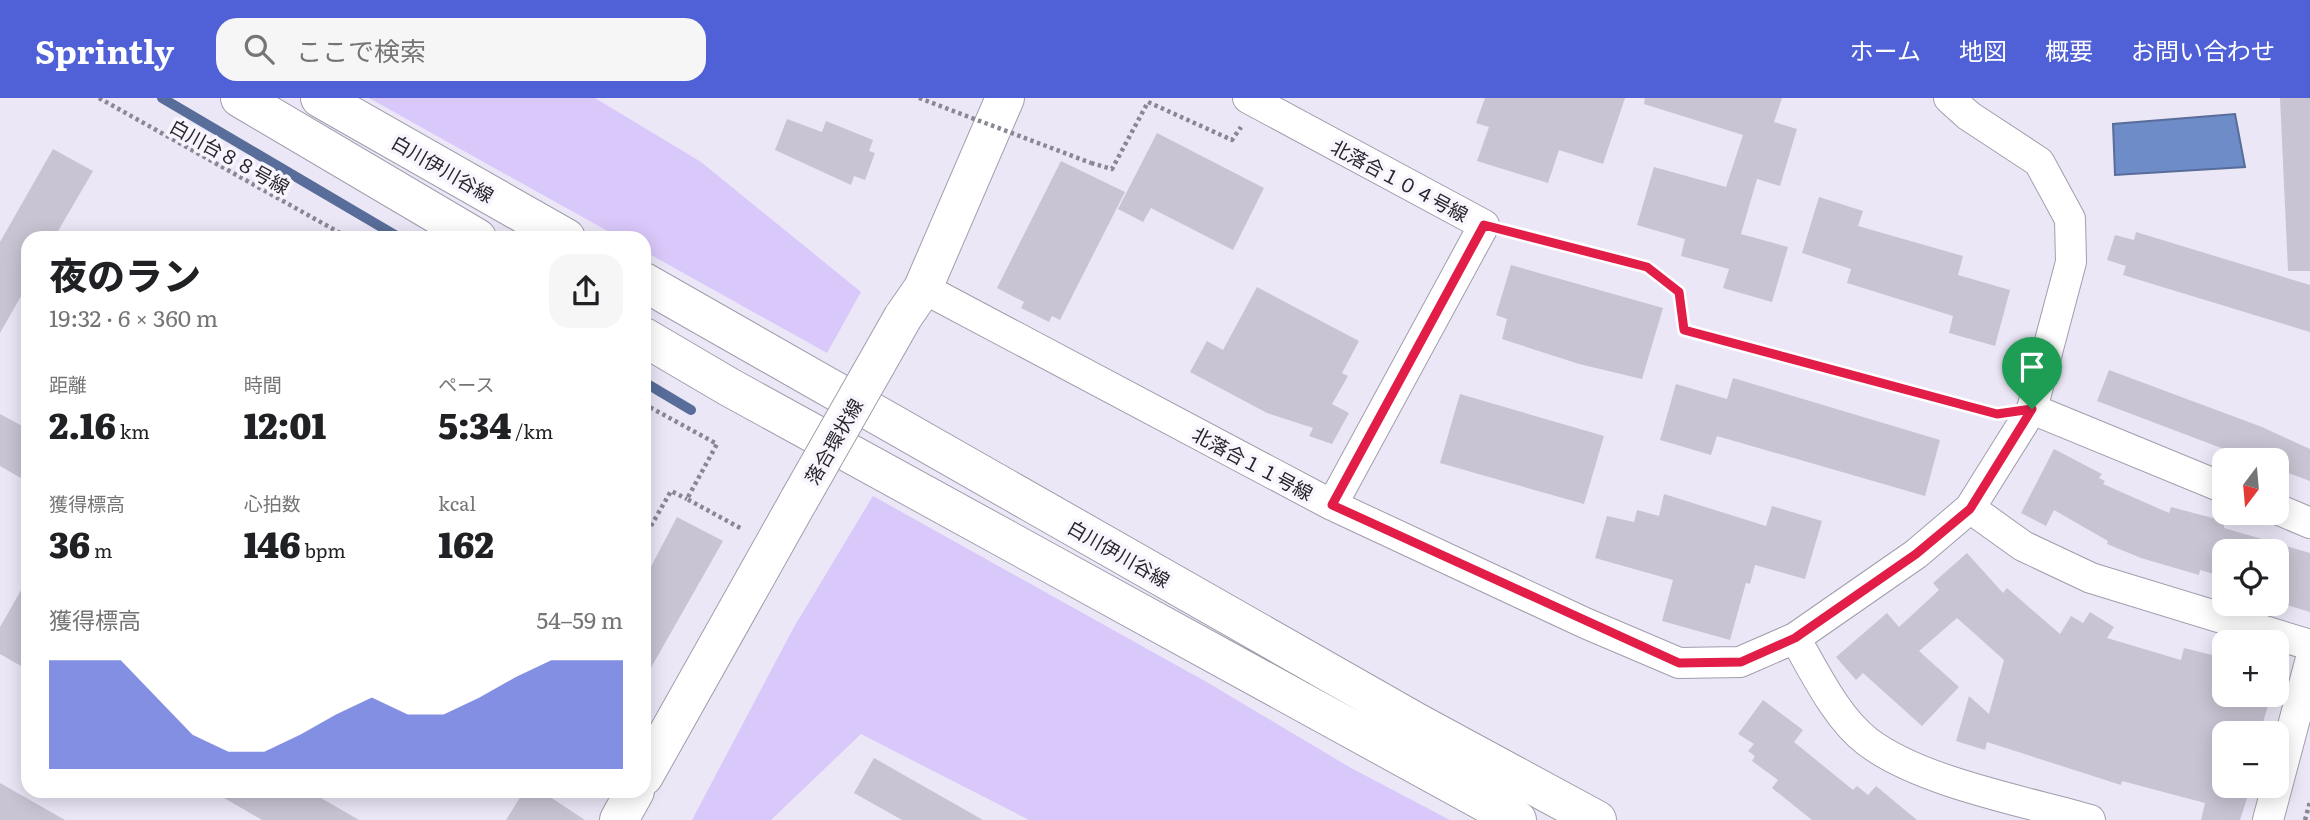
<!DOCTYPE html>
<html lang="ja">
<head>
<meta charset="utf-8">
<style>
	:root { --surface:#fff; --page:#f6f6f6; --text:#202124; --muted:#757577; --accent:#5061d7 }
	body { margin:0; font-family:Literata,"Noto Sans JP",serif; background:var(--page); color:var(--text); height:100vh; display:flex; flex-direction:column; font-size:26px; white-space:nowrap }
	* { box-sizing:border-box; margin:0 }
	p { font-size:23px; color:var(--muted) }
	.icon { flex:none; width:38px; height:38px; fill:none; stroke:currentColor; stroke-width:2; stroke-linecap:round; stroke-linejoin:round }
	.map { position:relative; flex:1; overflow:hidden }
	.drawer { position:absolute; left:21px; top:133px; width:630px; height:567px; display:flex; flex-direction:column; background:var(--surface); border-radius:21px; box-shadow:0 4px 18px #0003 }
	.drawer>* { flex:none }
	.needle { width:46px; rotate:196deg }
	.tools { position:absolute; left:2212px; top:350px; display:grid; gap:14px }
	.tools a { display:grid; place-items:center; width:77px; height:77px; border-radius:14px; background:var(--surface); box-shadow:0 4px 18px #0003; font-size:35px }
	.pin { position:absolute; display:grid; place-items:center; width:60px; height:60px; color:#fff; margin:-72px -30px; border-radius:50% 50% 50% 0; rotate:-45deg; box-shadow:0 0 7px #0007 }
	.pin .icon { rotate:45deg }
	.round { display:grid; place-items:center; flex:none; width:74px; height:74px; border-radius:21px; background:var(--page) }
	.headline { display:flex; align-items:center; justify-content:space-between; height:119px; padding:0 28px }
	h1 { font-size:38px; font-weight:800; line-height:52px }
	.stats { display:grid; grid-template-columns:repeat(3,1fr); gap:10px; height:119px; padding:7px 28px }
	.stats div { display:grid; align-content:center }
	.stats b { font-size:35px; font-weight:800 }
	.stats small { font-size:19px; font-weight:400 }
	.stats p { font-size:19px }
	.chart { height:196px; padding:14px 28px }
	.chart p { display:flex; justify-content:space-between }
	.chart svg { width:100%; height:126px; margin-top:7px; fill:var(--accent); opacity:.7 }
	header { display:flex; align-items:center; gap:42px; box-sizing:border-box; height:98px; padding:0 35px; background:var(--accent); color:#fff }
	header strong { font-size:33px }
	nav { display:flex; gap:38px; margin-inline-start:auto; font-size:24px }
	.search { width:490px; height:63px; background:var(--page); display:flex; align-items:center; gap:18px; box-sizing:border-box; padding:0 24px; border-radius:21px; color:var(--muted); font-size:26px }
	.map>svg:first-child { display:block }
	.green { fill:#d9c8fa }
	.water { fill:#6d8cc8; stroke:#586d99; stroke-width:2 }
	.lines { fill:none; stroke-linecap:round; stroke-linejoin:round }
	.stream { stroke:#586d99; stroke-width:10 }
	.building { fill:#c9c4d3 }
	.minor-casing { stroke:#a29dac; stroke-width:32 }
	.tertiary-casing { stroke:#a29dac; stroke-width:40 }
	.path { stroke:#8a8792; stroke-width:4.5; stroke-dasharray:3.5 3.5; stroke-linecap:butt }
	.minor { stroke:#fff; stroke-width:30 }
	.tertiary { stroke:#fff; stroke-width:38 }
	.tertiary-bridge-casing { stroke:#a29dac; stroke-width:40; stroke-linecap:butt }
	.path-bridge { stroke:#8a8792; stroke-width:4.5; stroke-dasharray:3.5 3.5; stroke-linecap:butt }
	.tertiary-bridge { stroke:#fff; stroke-width:38 }
	.route-casing { stroke:#fff; stroke-width:14 }
	.route { stroke:#e11d48; stroke-width:9 }
	.labels { text-anchor:middle; dominant-baseline:central; stroke-width:7; stroke-linejoin:round; paint-order:stroke }
	.street-label { font-size:19px; fill:#28262c; stroke:#f8f5ff }
</style>
</head>
<body>
<header>
<strong>Sprintly</strong>
<div class="search"><svg class="icon" aria-label="search" viewBox="0 0 24 24"><circle cx="10" cy="10" r="6"/><path d="M15 15l6 6"/></svg>ここで検索</div>
<nav><a>ホーム</a><a>地図</a><a>概要</a><a>お問い合わせ</a></nav>
</header>
<div class="map">
<svg width="2310" height="722" viewBox="0 0 2310 722">
	<rect width="100%" height="100%" fill="#ece7f7"/>
	<path class="green" d="M 369,0 L 595,0 L 701,64 L 861,194 L 827,255 L 644,153 L 644,140 L 620,140 Z
		M 873,398 L 1210,586 L 1351,670 L 1450,722 L 1029,722 L 861,636 L 771,722 L 692,722 L 794,529 Z"/>
	<path class="water" d="M 2235,16 L 2245,69 L 2115,77 L 2113,26 Z"/>
	<g class="lines">
		<path class="stream" d="M 162,0 L 400,140
			M 644,284 L 691,312"/>
	</g>
	<path class="building" d="M 1485,0 L 1625,0 L 1603,66 L 1559,52 L 1548,85 L 1477,63 L 1489,29 L 1476,25 Z
		M 1645,0 L 1782,0 L 1774,24 L 1797,31 L 1780,88 L 1757,81 L 1741,136 L 1788,149 L 1772,204 L 1723,190 L 1729,171 L 1681,158 L 1685,141 L 1637,127 L 1654,69 L 1726,89 L 1743,37 L 1644,6 Z
		M 2280,0 L 2310,0 L 2310,173 L 2288,173 Z
		M 787,21 L 822,34 L 826,23 L 873,42 L 869,53 L 875,55 L 865,82 L 854,78 L 851,87 L 775,52 Z
		M 1157,35 L 1264,90 L 1233,152 L 1151,110 L 1143,124 L 1118,111 Z
		M 53,51 L 93,73 L 54,140 L 28,140 L 28,186 L 0,235 L 0,144 Z
		M 1061,63 L 1125,94 L 1060,222 L 1052,218 L 1049,224 L 1021,210 L 1024,204 L 997,190 Z
		M 1819,99 L 1863,113 L 1858,128 L 1963,158 L 1958,177 L 2010,192 L 1995,248 L 1949,235 L 1953,218 L 1847,185 L 1851,171 L 1802,155 Z
		M 2136,134 L 2310,187 L 2310,234 L 2123,177 L 2126,168 L 2107,162 L 2115,137 L 2134,142 Z
		M 1511,167 L 1663,210 L 1642,281 L 1579,266 L 1502,241 L 1507,221 L 1496,217 Z
		M 1257,189 L 1359,243 L 1342,275 L 1348,278 L 1332,306 L 1349,315 L 1332,346 L 1309,338 L 1313,330 L 1267,315 L 1190,274 L 1207,243 L 1223,252 Z
		M 2109,272 L 2262,329 L 2310,351 L 2310,383 L 2277,371 L 2277,362 L 2253,362 L 2097,303 Z
		M 1733,280 L 1940,342 L 1925,398 L 1717,338 L 1711,357 L 1660,342 L 1676,286 L 1727,301 Z
		M 1460,296 L 1604,338 L 1584,406 L 1440,365 Z
		M 0,316 L 28,331 L 28,384 L 0,368 Z
		M 2054,351 L 2102,376 L 2099,380 L 2105,383 L 2103,386 L 2169,415 L 2171,409 L 2224,423 L 2224,430 L 2310,455 L 2310,514 L 2277,504 L 2277,453 L 2224,453 L 2224,479 L 2200,472 L 2199,477 L 2141,460 L 2107,446 L 2108,443 L 2054,412 L 2046,428 L 2021,415 Z
		M 1664,396 L 1766,428 L 1772,408 L 1822,423 L 1805,481 L 1755,467 L 1750,486 L 1746,485 L 1730,542 L 1662,523 L 1673,482 L 1595,460 L 1607,418 L 1634,424 L 1637,412 L 1659,418 Z
		M 677,419 L 723,443 L 644,582 L 644,482 Z
		M 1967,455 L 2003,495 L 2007,490 L 2060,536 L 2071,518 L 2083,525 L 2090,514 L 2114,529 L 2107,540 L 2181,562 L 2184,550 L 2224,560 L 2217,597 L 2271,597 L 2260,635 L 2224,635 L 2224,688 L 2251,688 L 2240,722 L 2201,722 L 2205,705 L 2122,683 L 2121,687 L 1987,644 L 1985,652 L 1956,643 L 1969,598 L 1989,616 L 2004,562 L 1957,520 L 1919,553 L 1959,589 L 1922,628 L 1863,575 L 1856,582 L 1836,559 L 1887,515 L 1899,529 L 1939,492 L 1933,485 Z
		M 28,480 L 28,572 L 0,556 L 0,529 Z
		M 1763,602 L 1803,632 L 1794,644 L 1853,692 L 1857,688 L 1868,697 L 1876,688 L 1917,722 L 1812,722 L 1772,690 L 1778,682 L 1752,663 L 1755,658 L 1748,653 L 1754,646 L 1738,636 Z
		M 874,660 L 983,722 L 902,722 L 854,695 Z
		M 0,685 L 65,722 L 0,722 Z
		M 212,693 L 309,693 L 359,722 L 262,722 Z
		M 524,693 L 541,693 L 585,722 L 506,722 Z"/>
	<g class="lines">
		<defs>
			<path id="minor" d="M 1248,0 L 1484,127 L 1332,407
				M 923,190 L 1332,407 L 1585,525 L 1679,565 L 1740,564 L 1795,540 L 1916,456 L 1970,410 L 2032,311 L 2071,164 L 2070,121 L 2039,64 L 1969,18 L 1949,0
				M 2032,311 L 2224,390
				M 1970,410 L 2023,448 L 2091,480 L 2310,547
				M 2277,411 L 2310,425
				M 1795,540 C 1814,573 1837,621 1868,644 C 1921,684 2024,703 2090,722
				M 2268,722 L 2310,564"/>
			<path id="tertiary" d="M 240,0 L 477,140
				M 320,0 L 566,140
				M 644,184 L 1416,624 L 1597,722
				M 903,219 L 923,190 L 1005,0
				M 644,239 L 729,289 L 1517,722
				M 644,678 L 799,402
				M 619,722 L 635,693"/>
		</defs>
		<use href="#minor" class="minor-casing"/>
		<use href="#tertiary" class="tertiary-casing"/>
		<path class="path" d="M 99,0 L 349,140
			M 1091,65 L 1112,71 L 1148,4 L 1232,42 L 1241,29
			M 1513,135 L 1647,168 L 1679,194 L 1684,232 L 1993,315
			M 644,306 L 717,346 L 687,401 L 742,431
			M 644,440 L 671,393 L 687,401
			M 2305,722 L 2310,704"/>
		<use href="#minor" class="minor"/>
		<use href="#tertiary" class="tertiary"/>
		<defs>
			<path id="tertiary-bridge" d="M 799,402 L 903,219"/>
		</defs>
		<use href="#tertiary-bridge" class="tertiary-bridge-casing"/>
		<path class="path-bridge" d="M 919,0 L 1091,65"/>
		<use href="#tertiary-bridge" class="tertiary-bridge"/>
	</g>
	<g class="lines">
		<defs>
			<path id="route" d="M 1484,127 L 1647,169 L 1679,194 L 1684,232 L 1997,316 L 2032,311 L 1970,411 L 1916,456 L 1795,540 L 1741,564 L 1679,565 L 1332,407 Z"/>
		</defs>
		<use href="#route" class="route-casing"/>
		<use href="#route" class="route"/>
	</g>
	<g class="labels">
		<g class="street-label">
			<text transform="translate(230 58) rotate(29)">白川台８８号線</text>
			<text transform="translate(443 70) rotate(30)">白川伊川谷線</text>
			<text transform="translate(1400 82) rotate(28)">北落合１０４号線</text>
			<text transform="translate(833 343) rotate(-60)">落合環状線</text>
			<text transform="translate(1253 365) rotate(28)">北落合１１号線</text>
			<text transform="translate(1119 455) rotate(30)">白川伊川谷線</text>
		</g>
	</g>
</svg>
<div class="tools">
<a><svg class="needle" viewBox="-14 -14 28 28"><path d="M0-13l5 13h-10z" fill="#e53935"/><path d="M0 13l5-13h-10z" fill="#757577"/></svg></a>
<a><svg class="icon" aria-label="locate" viewBox="0 0 24 24"><circle cx="12" cy="12" r="6"/><path d="M12 2v4M12 18v4M2 12h4M18 12h4"/></svg></a>
<a>+</a>
<a>−</a>
</div>
<div class="pin" style="left:2032px;top:311px;background:#1e9e55"><svg class="icon" aria-label="arrive" viewBox="0 0 24 24"><path d="M6 21V4h12l-3 4 3 4H6"/></svg></div>
<section class="drawer">
<div class="headline"><div><h1>夜のラン</h1><p>19:32 · 6 × 360 m</p></div><a class="round"><svg class="icon" aria-label="share" viewBox="0 0 24 24"><path d="M12 15V3M7 8l5-5 5 5M5 13v7h14v-7"/></svg></a></div>
<div class="stats">
<div><p>距離</p><b>2.16<small> km</small></b></div>
<div><p>時間</p><b>12:01</b></div>
<div><p>ペース</p><b>5:34<small> /km</small></b></div>
</div>
<div class="stats">
<div><p>獲得標高</p><b>36<small> m</small></b></div>
<div><p>心拍数</p><b>146<small> bpm</small></b></div>
<div><p>kcal</p><b>162</b></div>
</div>
<div class="chart"><p><span>獲得標高</span>54–59 m</p>
<svg viewBox="0 0 160 44" preserveAspectRatio="none"><path d="M0 44V6L10 6L20 6L30 19L40 32L50 38L60 38L70 32L80 25L90 19L100 25L110 25L120 19L130 12L140 6L150 6L160 6V44z"/></svg>
</div>
</section>
</div>
</body>
</html>
